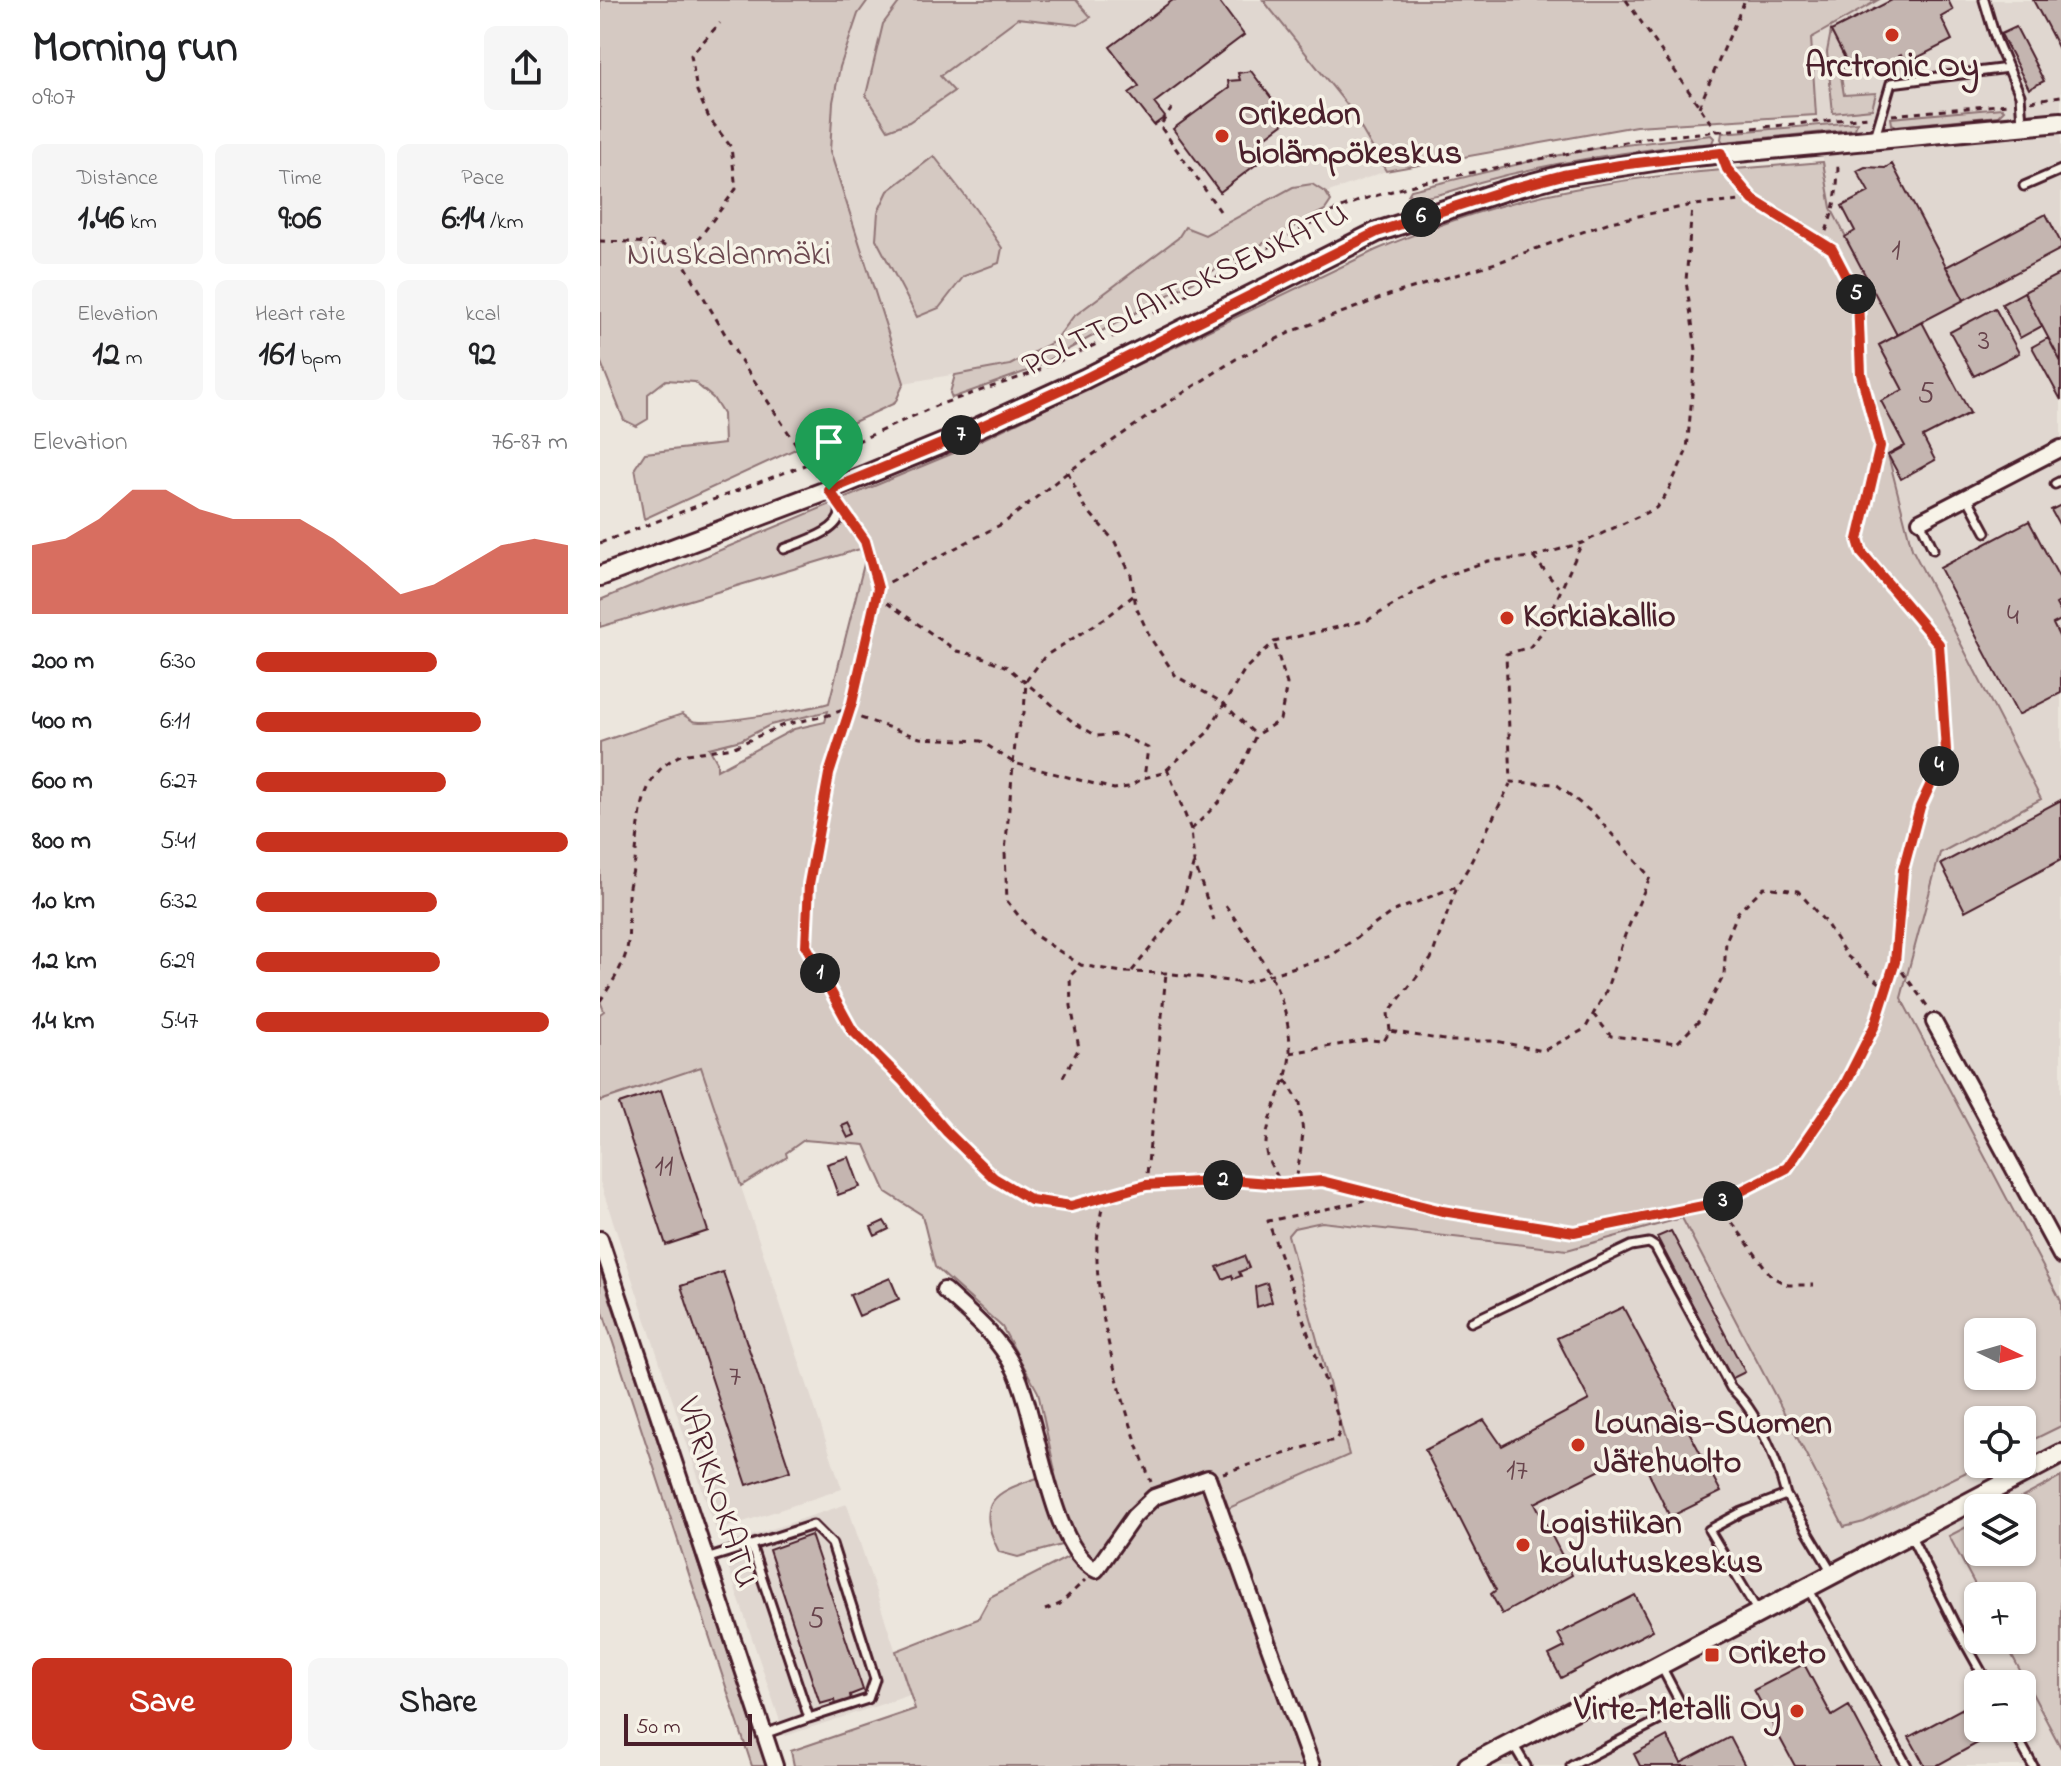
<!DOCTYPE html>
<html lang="en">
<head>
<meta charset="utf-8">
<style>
	:root { --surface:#fff; --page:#f6f6f6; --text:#202124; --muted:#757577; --accent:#c8321e }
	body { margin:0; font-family:"Indie Flower",sans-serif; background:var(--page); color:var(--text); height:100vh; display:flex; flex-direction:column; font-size:30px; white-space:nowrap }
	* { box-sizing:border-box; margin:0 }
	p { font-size:26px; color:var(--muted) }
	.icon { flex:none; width:44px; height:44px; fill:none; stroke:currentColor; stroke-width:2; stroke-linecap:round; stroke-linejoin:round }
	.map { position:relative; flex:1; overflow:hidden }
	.sheet { display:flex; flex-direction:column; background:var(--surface); width:600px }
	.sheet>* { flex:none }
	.needle { width:52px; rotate:95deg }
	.fabs { position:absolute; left:1364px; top:1318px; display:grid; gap:16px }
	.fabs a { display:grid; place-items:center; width:72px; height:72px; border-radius:12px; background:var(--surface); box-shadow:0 2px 6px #0004; font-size:40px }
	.scale { position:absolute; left:24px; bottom:20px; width:128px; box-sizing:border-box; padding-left:8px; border:4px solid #4a1f2b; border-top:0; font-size:22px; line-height:28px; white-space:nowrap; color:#4a1f2b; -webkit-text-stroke:6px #f7f3e8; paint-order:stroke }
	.pin { position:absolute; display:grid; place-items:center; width:68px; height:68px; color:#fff; margin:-82px -34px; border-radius:50% 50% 50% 0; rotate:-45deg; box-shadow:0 0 8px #0007 }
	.pin .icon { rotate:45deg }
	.km { position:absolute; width:40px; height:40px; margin:-20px; border-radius:50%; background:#222; color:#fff; font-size:22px; line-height:40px; text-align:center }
	.round { display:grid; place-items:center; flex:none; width:84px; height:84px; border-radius:12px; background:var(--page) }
	.summary { display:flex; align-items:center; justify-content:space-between; height:136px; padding:0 32px }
	h1 { font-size:44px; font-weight:700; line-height:60px }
	.stats { display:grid; grid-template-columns:repeat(3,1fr); gap:12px; height:136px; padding:8px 32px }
	.stats div { display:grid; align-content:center; border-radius:12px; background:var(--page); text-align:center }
	.stats b { font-size:34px; font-weight:700 }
	.stats small { font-size:22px; font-weight:400 }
	.stats p { font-size:22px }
	.chart { height:224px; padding:16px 32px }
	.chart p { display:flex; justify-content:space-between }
	.chart svg { width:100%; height:144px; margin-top:8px; fill:var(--accent); opacity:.7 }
	.action { display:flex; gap:16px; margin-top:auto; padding:16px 32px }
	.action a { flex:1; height:92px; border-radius:12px; background:var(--accent); color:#fff; font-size:32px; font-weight:700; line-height:92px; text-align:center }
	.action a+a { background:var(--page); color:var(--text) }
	ul { padding:0 32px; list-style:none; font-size:26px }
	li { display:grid; grid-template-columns:128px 96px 1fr; align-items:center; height:60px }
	li i { height:20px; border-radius:10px; background:var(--accent) }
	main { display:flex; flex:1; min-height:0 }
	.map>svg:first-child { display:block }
	.built { fill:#e0d7d0; fill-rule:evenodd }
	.green { fill:#d5c9c2; stroke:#907476; stroke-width:2; fill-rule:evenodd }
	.building { fill:#c4b5b0; stroke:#4a1f2b; stroke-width:2 }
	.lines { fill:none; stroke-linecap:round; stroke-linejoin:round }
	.service-casing { stroke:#4a1f2b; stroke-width:13 }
	.minor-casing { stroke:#4a1f2b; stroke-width:20 }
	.tertiary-casing { stroke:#4a1f2b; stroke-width:24 }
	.path { stroke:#4a1f2b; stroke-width:3; stroke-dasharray:6 6; stroke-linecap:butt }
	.service { stroke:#f7f3e8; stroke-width:7 }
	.minor { stroke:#f7f3e8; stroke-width:14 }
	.tertiary { stroke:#f7f3e8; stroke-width:18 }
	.route-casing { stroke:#fff; stroke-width:16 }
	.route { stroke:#c8321e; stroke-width:10 }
	.poi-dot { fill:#c8321e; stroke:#f7f3e8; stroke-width:3 }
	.labels { text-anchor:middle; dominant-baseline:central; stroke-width:7; stroke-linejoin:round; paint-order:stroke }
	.number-label { font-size:30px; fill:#68444c }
	.poi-label { font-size:34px; font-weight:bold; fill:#4a1f2b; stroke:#f7f3e8; text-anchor:start }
	.park-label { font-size:34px; fill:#6d4a51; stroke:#f7f3e8 }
	.street-label { font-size:34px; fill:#4a1f2b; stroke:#f7f3e8 }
</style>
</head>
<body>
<main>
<section class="sheet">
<div class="summary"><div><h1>Morning run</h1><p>09:07</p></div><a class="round"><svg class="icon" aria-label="share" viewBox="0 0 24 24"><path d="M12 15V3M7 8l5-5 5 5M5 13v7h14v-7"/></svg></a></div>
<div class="stats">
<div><p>Distance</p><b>1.46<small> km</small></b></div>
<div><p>Time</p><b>9:06</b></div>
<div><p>Pace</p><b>6:14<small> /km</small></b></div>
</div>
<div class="stats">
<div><p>Elevation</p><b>12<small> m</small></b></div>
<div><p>Heart rate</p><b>161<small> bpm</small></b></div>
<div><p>kcal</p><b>92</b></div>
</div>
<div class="chart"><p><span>Elevation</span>76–87 m</p>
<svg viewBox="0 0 160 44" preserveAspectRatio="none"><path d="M0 44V23L10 21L20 15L30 6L40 6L50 12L60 15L70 15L80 15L90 21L100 29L110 38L120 35L130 29L140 23L150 21L160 23V44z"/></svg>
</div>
<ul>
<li><b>200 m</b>6:30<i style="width:58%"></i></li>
<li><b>400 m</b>6:11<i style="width:72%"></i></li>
<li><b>600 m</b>6:27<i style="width:61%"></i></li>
<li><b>800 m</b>5:41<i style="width:100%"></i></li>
<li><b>1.0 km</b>6:32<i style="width:58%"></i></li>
<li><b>1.2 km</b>6:29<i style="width:59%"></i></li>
<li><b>1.4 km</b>5:47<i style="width:94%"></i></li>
</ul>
<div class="action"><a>Save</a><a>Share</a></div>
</section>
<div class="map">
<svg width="1461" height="1766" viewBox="0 0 1461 1766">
	<rect width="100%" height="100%" fill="#ece6dd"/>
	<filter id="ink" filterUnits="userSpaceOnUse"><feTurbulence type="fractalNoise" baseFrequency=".0125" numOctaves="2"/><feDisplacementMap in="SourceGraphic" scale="16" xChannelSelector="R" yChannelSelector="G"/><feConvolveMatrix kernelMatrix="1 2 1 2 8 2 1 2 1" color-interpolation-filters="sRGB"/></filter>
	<g filter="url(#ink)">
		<path class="built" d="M 268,0 L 663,0 L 748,106 L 786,171 L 726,193 L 712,184 L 605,235 L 585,228 L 578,238 L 473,317 L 455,341 L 410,365 L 304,383 L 230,151 L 233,102 L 240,67 L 258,14 Z
			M 1278,0 L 1461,0 L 1461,1301 L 1301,998 L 1340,853 L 1440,799 L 1312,549 L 1288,455 L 1281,401 L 1279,345 L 1297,335 L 1231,208 L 1216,115 L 1210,38 Z
			M 101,1067 L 242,1489 L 116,1531 L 0,1182 L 0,1101 Z
			M 1082,1218 L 1244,1526 L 1264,1522 L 1383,1464 L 1422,1464 L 1422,1445 L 1461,1426 L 1461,1766 L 714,1766 L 622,1511 L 748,1455 L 688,1235 L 694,1228 L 722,1222 L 967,1250 ZM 1378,1508 L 1422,1508 L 1422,1552 L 1378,1552 ZM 1378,1596 L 1422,1596 L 1422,1640 L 1378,1640 ZM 1378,1684 L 1422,1684 L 1422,1728 L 1378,1728 Z
			M 247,1504 L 310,1695 L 185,1736 L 121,1546 Z"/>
		<path class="green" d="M 0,0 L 268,0 L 258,14 L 240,67 L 233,102 L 230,151 L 304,383 L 295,403 L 44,519 L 35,468 L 45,453 L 124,444 L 123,414 L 113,398 L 94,382 L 66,380 L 48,394 L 48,419 L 36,426 L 24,420 L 0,360 Z
			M 301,0 L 476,0 L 491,17 L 478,25 L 418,18 L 340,76 L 354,91 L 309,122 L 288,130 L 266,95 L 283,24 Z
			M 663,0 L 1278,0 L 1211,38 L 1216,115 L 1036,126 L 786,171 L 748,106 Z
			M 1231,31 L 1249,66 L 1240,70 L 1244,95 L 1276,93 L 1272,109 L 1233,113 L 1227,52 Z
			M 1402,108 L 1404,110 L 1398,116 L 1296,126 L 1292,124 L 1291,118 Z
			M 1257,122 L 1255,129 L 1123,142 L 1121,139 L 1122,133 Z
			M 1111,135 L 1114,138 L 1112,143 C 1034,150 955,161 880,182 C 862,187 824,203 808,195 L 811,190 L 944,158 L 999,148 Z
			M 334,156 L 376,210 L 402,248 L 399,263 L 364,276 L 339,308 L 317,317 L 276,239 L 278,212 L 288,191 Z
			M 1223,162 L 1231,208 L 1297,335 L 1279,345 L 1303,390 L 1282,401 L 1305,446 L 1288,455 L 1312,549 L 1441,799 L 1340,853 L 1301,998 L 1461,1301 L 1461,1426 L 1422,1445 L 1422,1420 L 1378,1420 L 1378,1464 L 1383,1464 L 1264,1522 L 1244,1527 L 1082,1218 L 967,1250 L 722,1222 L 694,1228 L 688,1235 L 749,1455 L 622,1511 L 714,1766 L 194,1766 L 191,1751 L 315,1709 L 296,1651 L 378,1619 L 390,1597 L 470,1556 L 465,1544 L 418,1557 L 399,1552 C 367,1489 412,1490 455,1471 L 438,1392 L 402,1327 L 335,1267 L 322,1215 L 286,1192 L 265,1145 L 204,1140 L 186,1153 L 187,1157 L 141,1186 L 101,1067 L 0,1101 L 0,1014 L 4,1011 L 0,1001 L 0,742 L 82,714 C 86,716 89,719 93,721 C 109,726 208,709 229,703 L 265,560 L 260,549 L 0,627 L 0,600 L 356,452 L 776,250 C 840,223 906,201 974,189 C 1056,173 1140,169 1223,162 ZM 228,711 L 225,722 L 194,729 L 117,770 L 117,762 L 109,748 L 141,740 L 170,725 ZM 1378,1332 L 1422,1332 L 1422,1376 L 1378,1376 Z
			M 712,184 L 726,193 L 731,201 L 725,210 L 430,370 L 352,398 L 350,393 L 355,375 L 410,365 L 455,341 L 473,317 L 578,238 L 585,227 L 605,235 L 693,187 Z
			M 0,1270 L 24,1340 L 166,1766 L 152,1766 L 0,1303 Z
			M 1461,1477 L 1461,1748 L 1404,1640 L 1422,1640 L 1422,1596 L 1381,1596 L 1349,1536 L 1378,1521 L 1378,1552 L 1422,1552 L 1422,1508 L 1402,1508 Z"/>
		<path class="building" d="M 573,0 L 618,0 L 644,35 L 554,103 L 565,117 L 554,125 L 529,93 L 539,86 L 510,47 Z
			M 1292,0 L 1348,0 L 1353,10 L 1341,17 L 1352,40 L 1305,64 L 1301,55 L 1255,78 L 1231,31 Z
			M 1433,0 L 1461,0 L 1461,53 L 1446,24 Z
			M 1416,27 L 1444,81 L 1429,89 L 1401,34 Z
			M 651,71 L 688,120 L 657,143 L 667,156 L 620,192 L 573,129 L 629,88 L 628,81 L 640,80 L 638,73 Z
			M 1292,164 L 1364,300 L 1297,335 L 1245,237 L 1255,231 L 1242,206 L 1269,192 L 1257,171 L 1265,167 L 1285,168 Z
			M 1446,214 L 1461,243 L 1461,249 L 1364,300 L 1346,267 Z
			M 1461,273 L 1461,362 L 1424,292 Z
			M 1424,292 L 1442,326 L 1420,338 L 1402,304 Z
			M 1395,308 L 1419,353 L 1374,376 L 1350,332 Z
			M 1322,322 L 1370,413 L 1323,437 L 1335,460 L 1301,479 L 1288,455 L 1305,446 L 1281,401 L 1303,390 L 1279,345 Z
			M 1448,338 L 1461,362 L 1461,400 L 1432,347 Z
			M 1461,505 L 1461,528 L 1451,510 Z
			M 1429,521 L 1461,581 L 1461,601 L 1456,604 L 1461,613 L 1461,620 L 1453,624 L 1461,640 L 1461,693 L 1418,715 L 1340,568 Z
			M 1461,800 L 1461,860 L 1365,911 L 1341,864 Z
			M 61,1090 L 108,1231 L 66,1245 L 19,1104 Z
			M 249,1123 L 255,1135 L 248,1138 L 242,1126 Z
			M 249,1157 L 260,1187 L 238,1195 L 227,1164 Z
			M 284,1221 L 289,1229 L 275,1236 L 271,1227 Z
			M 1071,1231 L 1145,1372 L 1131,1379 L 1057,1237 Z
			M 644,1256 L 649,1268 L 639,1272 L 641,1276 L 633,1279 L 632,1275 L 623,1279 L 617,1267 Z
			M 123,1272 L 190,1471 L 147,1485 L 81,1286 Z
			M 290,1278 L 299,1299 L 259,1316 L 250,1295 Z
			M 667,1283 L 672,1302 L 657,1307 L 655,1287 Z
			M 1023,1307 L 1121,1492 L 1070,1517 L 1038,1451 L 935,1503 L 972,1575 L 902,1614 L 891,1594 L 896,1590 L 825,1450 L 884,1420 L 902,1446 L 989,1400 L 957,1338 Z
			M 211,1535 L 263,1690 L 250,1695 L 251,1700 L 235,1705 L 234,1700 L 220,1704 L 169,1550 Z
			M 1035,1595 L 1053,1630 L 961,1678 L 949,1655 L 965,1647 L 958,1634 Z
			M 1204,1664 L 1232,1716 L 1249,1706 L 1281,1766 L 1195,1766 L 1154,1690 Z
			M 1376,1701 L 1378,1728 L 1391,1728 L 1394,1734 L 1336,1766 L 1325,1766 L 1309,1737 Z
			M 1067,1736 L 1081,1763 L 1130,1737 L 1145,1766 L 1040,1766 L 1034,1754 Z"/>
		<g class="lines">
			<defs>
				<path id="service" d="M 1384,0 L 1396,40 L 1420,95 L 1422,123
					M 1275,137 L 1291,83 L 1408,68
					M 1424,186 L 1461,170
					M 1455,484 L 1461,481
					M 1367,497 L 1386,532
					M 1320,521 L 1333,549
					M 184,549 C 199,543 244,531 240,509 C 239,504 233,497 230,492
					M 871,1322 L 1031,1246 L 1049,1243 L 1055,1247 L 1131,1388 C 1157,1410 1178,1463 1186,1495 L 1142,1512 L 1109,1530 L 1158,1612
					M 1186,1495 L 1232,1572
					M 1311,1536 L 1355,1625 L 1388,1684
					M 151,1545 L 213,1525 L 232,1544 L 275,1679 L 268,1699 L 209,1718
					M 106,1559 L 151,1545 L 209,1718 L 164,1734
					M 1209,1590 L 1307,1766
					M 1412,1728 L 1433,1766
					M 913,1744 L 926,1766
					M 971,1766 L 1083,1708 L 1061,1666"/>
				<path id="minor" d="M 1320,521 L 1461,448
					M 1334,1022 L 1461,1256
					M 0,1239 L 175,1766
					M 344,1290 C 370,1314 397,1335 414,1368 C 438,1414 449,1548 496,1570 L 534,1516 L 554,1497 L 608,1478 L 712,1766"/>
				<path id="tertiary" d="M 0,576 L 229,490 L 351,440 L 484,379 L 777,232 L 906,190 L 963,175 L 1073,158 L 1461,122
					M 868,1766 L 1461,1454"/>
			</defs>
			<use href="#service" class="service-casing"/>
			<use href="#minor" class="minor-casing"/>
			<use href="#tertiary" class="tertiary-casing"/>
			<path class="path" d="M 1026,0 L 1117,132
				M 1431,101 L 1461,96
				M 1099,107 L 1145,0
				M 572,108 L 560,126 L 620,211
				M 1292,115 L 1408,104
				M 1128,170 L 1153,200
				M 0,241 L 59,243 L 78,253 L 136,353 L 217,476
				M 1221,242 C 1234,216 1238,191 1238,162
				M 81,258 L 88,253 L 136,189 L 131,147 L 109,118 L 97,91 L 91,55 L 120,23
				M 468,472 L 483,505 L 515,542 L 531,575 L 536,607 L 551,639 L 576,676 L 623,703 L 656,735
				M 251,521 L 270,553 L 278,588 L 252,703 L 229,774 L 209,884 L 206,946 L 252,1030 L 303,1081 L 347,1132 L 394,1178 L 431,1200 L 471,1206 L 546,1185 L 631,1180 L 682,1184 L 722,1181 L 842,1211 L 974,1232 L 1118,1203 L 1187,1168 L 1245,1084 L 1275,1025 L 1295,962 L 1303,870 L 1320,807 L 1346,751 L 1339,644 L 1262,553 L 1258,540 L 1280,446 L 1261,374 L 1258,299 L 1232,249 L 1153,200 L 1092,205 L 1010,222 L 899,262 L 789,295 L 693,331 L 636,359 L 560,408 L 468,472 L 404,523 L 278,588
				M 0,543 L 207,464 L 338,405 L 433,373 L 512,337 L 729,213 L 764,199 L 824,182 L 1046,138 L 1269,117
				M 933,557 L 958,587
				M 277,596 L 357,651 L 380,656 L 407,667 L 473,722 L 497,736 L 518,734 L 548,748 L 544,778
				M 533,596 L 507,617 L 445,656 L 426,681 L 424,713 L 416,733 L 405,852 L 407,901 L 433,934 L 481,965 L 522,972 L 566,973 L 643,983 L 731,956 L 792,912 L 857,886
				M 249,714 L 320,738 L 381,741 L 414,763 L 514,789 L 528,787 L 544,778 L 563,773 L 607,733 L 645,669 L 674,642 L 768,620 L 839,578 L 888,561 L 933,557 L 982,543 L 1056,508 L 1067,493 L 1087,450 L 1096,350 L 1086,281 L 1092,207
				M 567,768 L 591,830 L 594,862 L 614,920
				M 591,830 L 619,802 L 642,766 L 656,735 L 680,720 L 687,684 L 674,642
				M 626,906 C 656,949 690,994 690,1050 C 690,1085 664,1115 666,1151 C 667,1161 677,1175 682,1184
				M 1295,962 L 1328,1007
				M 532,971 L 580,911 L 594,862
				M 0,1001 C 10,986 21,970 26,953 C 31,935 27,915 28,897 C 28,885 33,873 35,861 C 40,821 38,774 81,755 L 134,747 L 183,725 L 229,715 L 243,710 L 249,705
				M 993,1014 L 1011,1036 L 1077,1043 L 1101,1019 L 1124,975 L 1126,941 L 1138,912 L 1164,887 L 1198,891 L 1226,923 L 1247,956 L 1286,988
				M 790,1031 L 788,1013 L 831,959 L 857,886 L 868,868 L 910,784
				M 690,1053 L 767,1040 L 784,1041 L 790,1031 L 850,1041 L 896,1041 L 943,1051 L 985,1029 L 1006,991 L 1025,935 L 1050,877 L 995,815 L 956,784 L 911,782 L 906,654 L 930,647 L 942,632 L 982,543
				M 463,1077 L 479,1048 L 471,1006 L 470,976 L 481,965
				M 686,1080 L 700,1103 L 703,1134 L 696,1183
				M 546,1185 L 566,973
				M 504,1198 C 501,1214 497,1231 497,1247 C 495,1315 526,1418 551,1482
				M 1118,1203 L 1172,1277 L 1188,1285 L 1214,1285
				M 623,1473 L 719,1443 L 736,1440 L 740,1431 L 739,1420 L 668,1221 L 759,1202 L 779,1194
				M 445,1610 L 460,1604 L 485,1580"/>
			<use href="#service" class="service"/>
			<use href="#minor" class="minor"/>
			<use href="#tertiary" class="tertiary"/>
		</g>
	</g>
	<g class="lines" filter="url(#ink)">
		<defs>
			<path id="route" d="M 1121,153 L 1127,169 L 1153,200 L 1232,249 L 1258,299 L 1261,374 L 1280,446 L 1258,540 L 1262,553 L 1339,644 L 1346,751 L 1320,807 L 1303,870 L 1295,962 L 1275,1025 L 1245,1084 L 1187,1168 L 1118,1203 L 974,1232 L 842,1211 L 722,1181 L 682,1184 L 631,1180 L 546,1185 L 471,1206 L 431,1200 L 394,1178 L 347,1132 L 303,1081 L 252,1030 L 206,946 L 209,884 L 229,774 L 252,703 L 278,588 L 265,541 L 229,490 L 351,440 L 484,379 L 777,232 L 906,190 L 963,175 L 1020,165 Z"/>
		</defs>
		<use href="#route" class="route-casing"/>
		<use href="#route" class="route"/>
	</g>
	<g class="poi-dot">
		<circle cx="1292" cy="35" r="8"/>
		<circle cx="622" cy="136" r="8"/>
		<circle cx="907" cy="618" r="8"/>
		<circle cx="978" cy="1445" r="8"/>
		<circle cx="923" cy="1545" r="8"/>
		<rect x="1104" y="1647" width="16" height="16" rx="4"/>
		<circle cx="1197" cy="1711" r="8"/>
	</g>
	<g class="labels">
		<g class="number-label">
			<text x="1296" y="252">1</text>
			<text x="1384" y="342">3</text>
			<text x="1326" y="395">5</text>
			<text x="1413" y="617">4</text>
			<text x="64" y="1168">11</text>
			<text x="135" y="1378">7</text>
			<text x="917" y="1472">17</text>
			<text x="216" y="1620">5</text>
		</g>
		<g class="poi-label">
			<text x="1292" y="68" text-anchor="middle">Arctronic Oy</text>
			<text x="638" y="116">Orikedon<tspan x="638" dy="39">biolämpökeskus</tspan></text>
			<text x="923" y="618">Korkiakallio</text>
			<text x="994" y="1425">Lounais-Suomen<tspan x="994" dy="39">Jätehuolto</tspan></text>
			<text x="939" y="1525">Logistiikan<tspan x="939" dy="39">koulutuskeskus</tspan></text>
			<text x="1128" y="1655">Oriketo</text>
			<text x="1181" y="1711" text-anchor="end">Virte-Metalli Oy</text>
		</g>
		<g class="park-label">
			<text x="129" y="256">Niuskalanmäki</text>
		</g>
		<g class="street-label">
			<text transform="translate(586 291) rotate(-26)">POLTTOLAITOKSENKATU</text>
			<text transform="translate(116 1493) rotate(72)">VARIKKOKATU</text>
		</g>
	</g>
</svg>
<div class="fabs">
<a><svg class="needle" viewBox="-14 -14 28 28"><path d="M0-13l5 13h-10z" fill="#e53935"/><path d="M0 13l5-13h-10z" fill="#757577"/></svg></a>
<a><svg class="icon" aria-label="locate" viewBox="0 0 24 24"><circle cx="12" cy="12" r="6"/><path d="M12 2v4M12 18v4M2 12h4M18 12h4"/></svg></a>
<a><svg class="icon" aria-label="layers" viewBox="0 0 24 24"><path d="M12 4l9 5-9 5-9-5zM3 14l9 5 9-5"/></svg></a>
<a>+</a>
<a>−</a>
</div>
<div class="scale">50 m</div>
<div class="pin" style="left:229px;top:490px;background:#1e9e55"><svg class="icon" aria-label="arrive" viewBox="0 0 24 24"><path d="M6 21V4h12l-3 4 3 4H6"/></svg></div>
<b class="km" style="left:220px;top:973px">1</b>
<b class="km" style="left:623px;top:1180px">2</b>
<b class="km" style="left:1123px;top:1201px">3</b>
<b class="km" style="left:1339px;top:766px">4</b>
<b class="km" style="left:1256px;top:294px">5</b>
<b class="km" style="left:821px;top:217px">6</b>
<b class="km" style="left:361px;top:435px">7</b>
</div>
</main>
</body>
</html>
